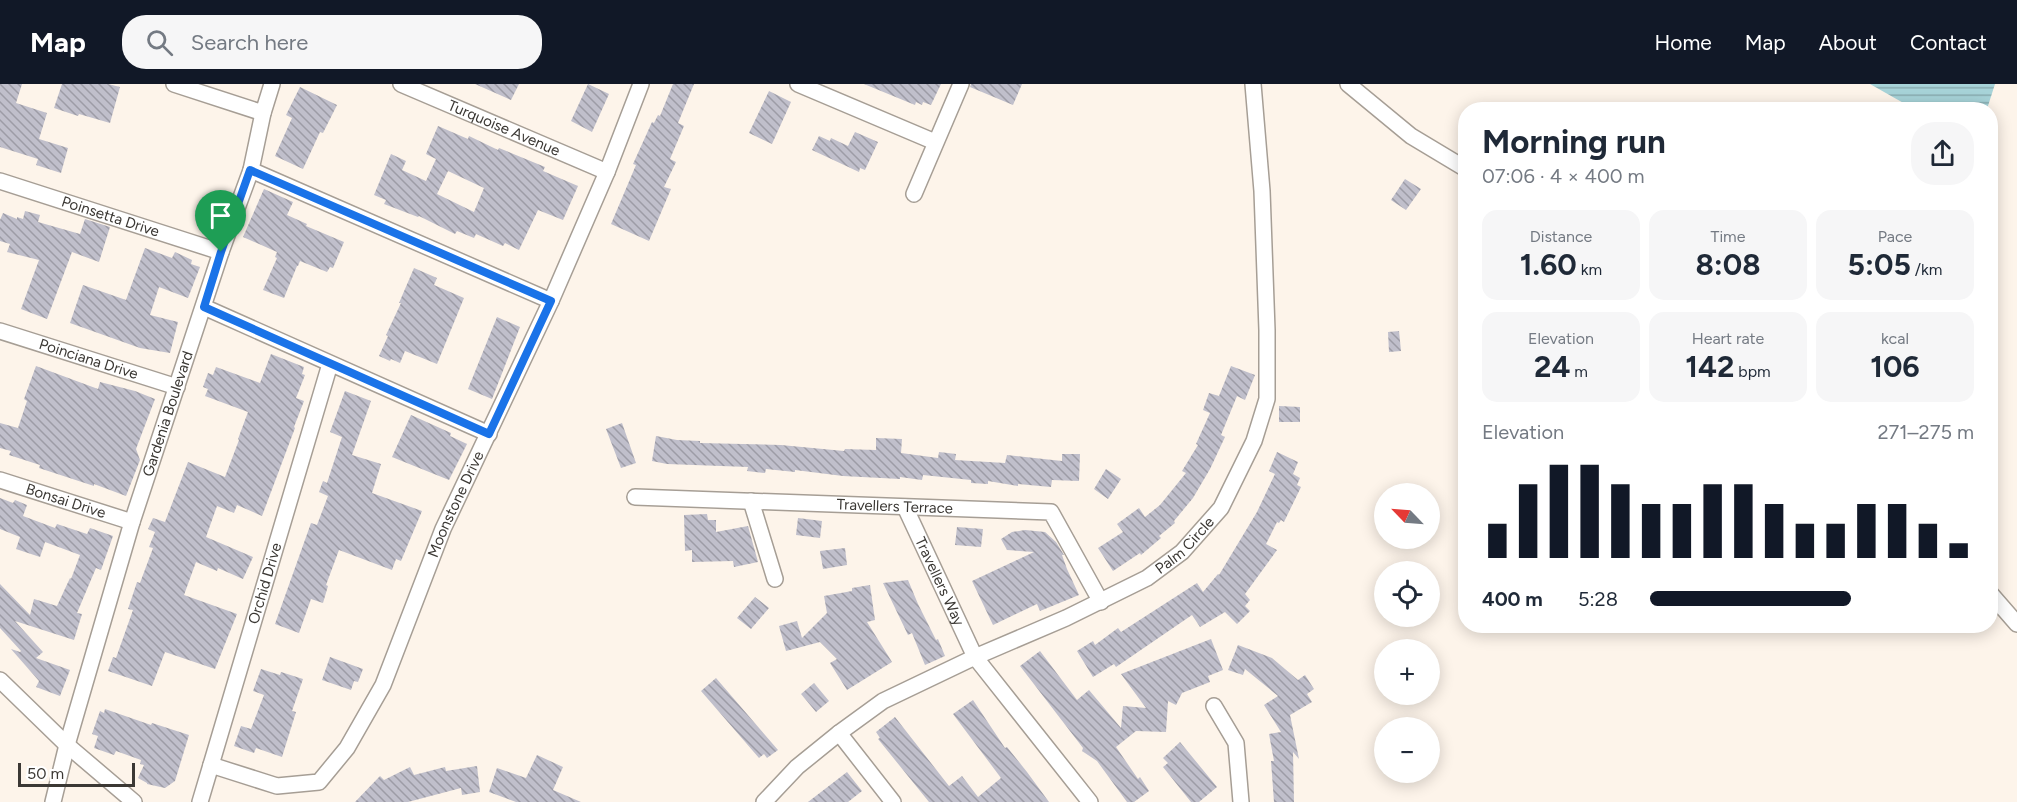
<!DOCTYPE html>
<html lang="en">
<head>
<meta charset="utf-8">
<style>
	:root { --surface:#fff; --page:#f6f6f7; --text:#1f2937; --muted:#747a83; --accent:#111827 }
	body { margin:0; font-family:Figtree,sans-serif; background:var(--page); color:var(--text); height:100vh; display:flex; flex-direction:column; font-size:22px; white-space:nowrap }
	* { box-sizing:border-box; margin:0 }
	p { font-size:20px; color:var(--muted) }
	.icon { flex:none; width:33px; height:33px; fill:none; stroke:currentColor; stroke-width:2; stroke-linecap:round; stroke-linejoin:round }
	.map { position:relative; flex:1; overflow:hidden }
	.drawer { position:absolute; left:1458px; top:18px; width:540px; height:531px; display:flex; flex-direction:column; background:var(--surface); border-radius:24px; box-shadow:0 3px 15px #0003 }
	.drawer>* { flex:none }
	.needle { width:39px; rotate:295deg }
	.buttons { position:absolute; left:1374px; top:399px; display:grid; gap:12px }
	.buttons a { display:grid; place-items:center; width:66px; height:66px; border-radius:50%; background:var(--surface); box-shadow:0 3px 15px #0003; font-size:30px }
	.scale { position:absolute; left:18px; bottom:15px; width:117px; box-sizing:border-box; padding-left:6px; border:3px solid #3b3834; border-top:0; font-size:16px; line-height:21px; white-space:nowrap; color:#3b3834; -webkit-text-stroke:4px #fff; paint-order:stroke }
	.pin { position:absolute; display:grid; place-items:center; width:51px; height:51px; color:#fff; margin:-62px -26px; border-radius:50% 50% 50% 0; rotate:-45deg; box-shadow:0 0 6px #0007 }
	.pin .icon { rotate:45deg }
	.round { display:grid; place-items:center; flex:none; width:63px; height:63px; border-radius:24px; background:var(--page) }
	.headline { display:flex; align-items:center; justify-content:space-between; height:102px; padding:0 24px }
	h1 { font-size:33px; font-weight:700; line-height:45px }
	.metrics { display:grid; grid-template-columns:repeat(3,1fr); gap:9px; height:102px; padding:6px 24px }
	.metrics div { display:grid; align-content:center; border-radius:15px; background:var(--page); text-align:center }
	.metrics b { font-size:30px; font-weight:700 }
	.metrics small { font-size:16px; font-weight:400 }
	.metrics p { font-size:16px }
	.chart { height:168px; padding:12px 24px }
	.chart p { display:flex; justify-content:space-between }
	.chart svg { width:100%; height:108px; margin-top:6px; stroke:var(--accent); stroke-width:6 }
	ul { padding:0 24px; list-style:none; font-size:20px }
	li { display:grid; grid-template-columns:96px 72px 1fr; align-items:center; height:45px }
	li i { height:15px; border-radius:8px; background:var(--accent) }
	header { display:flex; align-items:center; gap:36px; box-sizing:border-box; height:84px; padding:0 30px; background:var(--accent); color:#fff }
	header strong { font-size:28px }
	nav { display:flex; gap:33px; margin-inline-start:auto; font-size:21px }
	.search { width:420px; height:54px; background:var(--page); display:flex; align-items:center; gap:15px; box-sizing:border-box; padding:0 21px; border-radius:24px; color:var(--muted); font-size:22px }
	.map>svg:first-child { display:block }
	.water { fill:url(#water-rules) }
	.building { fill:url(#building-back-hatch); fill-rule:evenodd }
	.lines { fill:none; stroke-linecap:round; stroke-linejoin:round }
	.street-casing { stroke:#a69e95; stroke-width:18 }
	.street { stroke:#fff; stroke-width:15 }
	.route-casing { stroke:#fff; stroke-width:12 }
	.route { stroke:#1a73e8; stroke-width:8 }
	.labels { text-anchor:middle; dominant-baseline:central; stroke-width:4.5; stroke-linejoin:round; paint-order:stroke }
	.street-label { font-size:15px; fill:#3b3834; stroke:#fff }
</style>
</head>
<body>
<header>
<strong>Map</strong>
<div class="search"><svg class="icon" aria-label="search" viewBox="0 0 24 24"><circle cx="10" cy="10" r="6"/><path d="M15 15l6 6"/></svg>Search here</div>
<nav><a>Home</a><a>Map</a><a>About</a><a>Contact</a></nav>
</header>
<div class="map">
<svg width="2017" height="718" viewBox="0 0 2017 718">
	<defs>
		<pattern id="water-rules" width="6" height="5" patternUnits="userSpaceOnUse" patternTransform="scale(1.5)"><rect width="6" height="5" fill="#a7d3d8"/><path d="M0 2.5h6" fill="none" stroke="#89acb0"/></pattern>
		<pattern id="building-back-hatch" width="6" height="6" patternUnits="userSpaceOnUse" patternTransform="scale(1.5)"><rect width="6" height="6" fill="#c0bfcb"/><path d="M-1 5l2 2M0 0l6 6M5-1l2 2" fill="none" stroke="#9d9ca6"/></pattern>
	</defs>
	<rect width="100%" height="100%" fill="#fdf4ea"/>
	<path class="water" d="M 1870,0 L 1995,0 L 1987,25 L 1914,25 Z"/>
	<path class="building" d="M 0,0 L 22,0 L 16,19 L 47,29 L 39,55 L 68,64 L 61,89 L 36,81 L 38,75 L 0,63 Z
		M 62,0 L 108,0 L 120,3 L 110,39 L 79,30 L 78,32 L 54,24 Z
		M 475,0 L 519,0 L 511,16 Z
		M 588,0 L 609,10 L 592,48 L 571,37 Z
		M 673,0 L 694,0 L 678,39 L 684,42 L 670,75 L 676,78 L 664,103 L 671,105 L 649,157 L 611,140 L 636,81 L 633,80 L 652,38 L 654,39 L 658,31 L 660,32 Z
		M 864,0 L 941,0 L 931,21 L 923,18 L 922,21 L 916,18 L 915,21 Z
		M 971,0 L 1022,0 L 1013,21 L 970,3 Z
		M 300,3 L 337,21 L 323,49 L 320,48 L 303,85 L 275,72 L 292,34 L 286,31 Z
		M 769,7 L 791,18 L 772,60 L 749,49 Z
		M 438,42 L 468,55 L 469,52 L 498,66 L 499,64 L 545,83 L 543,87 L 578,102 L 563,136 L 538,126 L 519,166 L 505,159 L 503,162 L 476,150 L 474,154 L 457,147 L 455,150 L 419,132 L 418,133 L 384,120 L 386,116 L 374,111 L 391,70 L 406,77 L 402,86 L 426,97 L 436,75 L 426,70 ZM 448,87 L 484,104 L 474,128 L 437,110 Z
		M 855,48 L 878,58 L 865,86 L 860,84 L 859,88 L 812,66 L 819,52 L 830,57 L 831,54 L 848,62 Z
		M 1405,95 L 1421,105 L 1406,126 L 1391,116 Z
		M 264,105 L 293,118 L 287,131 L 307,140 L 306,142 L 344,158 L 333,184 L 330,183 L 327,188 L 300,177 L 298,182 L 297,182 L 284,214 L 263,206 L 277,174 L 275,173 L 277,168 L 243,153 Z
		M 25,127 L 40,131 L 38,138 L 80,150 L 85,135 L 110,143 L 99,178 L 72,168 L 47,235 L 21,225 L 39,176 L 7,168 L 10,160 L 0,157 L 0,136 L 3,129 L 17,135 L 17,133 L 23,135 Z
		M 145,164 L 172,174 L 175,168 L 192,176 L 191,180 L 200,183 L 188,214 L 159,203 L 150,231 L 178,238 L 170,269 L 140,264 L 70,239 L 83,201 L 126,216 Z
		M 414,184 L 437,194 L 434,201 L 464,214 L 437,280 L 405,267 L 400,279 L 391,275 L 390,277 L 379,272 L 388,252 L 386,251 L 401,219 L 399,219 Z
		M 497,233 L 520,243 L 492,315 L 468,305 Z
		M 1399,247 L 1401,267 L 1389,268 L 1388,248 Z
		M 271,270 L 304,283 L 302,290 L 305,291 L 296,314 L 304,317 L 294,343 L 295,344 L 262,432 L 237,421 L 234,429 L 217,422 L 206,453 L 253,473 L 243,495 L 218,484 L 217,487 L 196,478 L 184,511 L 237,530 L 215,585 L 165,568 L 152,602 L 108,587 L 113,573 L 116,574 L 133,526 L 128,525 L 137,498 L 140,499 L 153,464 L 149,463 L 155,448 L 148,445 L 153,434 L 165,438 L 188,378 L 225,393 L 239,356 L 238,355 L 248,328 L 205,312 L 208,305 L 203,303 L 208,289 L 213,291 L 216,283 L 260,299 Z
		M 36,282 L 98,305 L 100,298 L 135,307 L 155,315 L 136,365 L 140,376 L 126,412 L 94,400 L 94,402 L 39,384 L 40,381 L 9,371 L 11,367 L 0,364 L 0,339 L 18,344 L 27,317 L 24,315 Z
		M 1231,282 L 1255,291 L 1245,316 L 1237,312 L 1221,351 L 1225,353 L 1210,385 L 1193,414 L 1174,437 L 1175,439 L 1159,452 L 1161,454 L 1141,471 L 1140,469 L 1113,487 L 1098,464 L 1123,448 L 1117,440 L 1139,424 L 1145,433 L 1160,421 L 1186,389 L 1182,387 L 1198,361 L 1196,360 L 1210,329 L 1203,326 L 1209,309 L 1219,312 Z
		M 345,307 L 371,317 L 352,371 L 381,380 L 372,409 L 422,427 L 401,477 L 396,475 L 392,486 L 339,466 L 326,501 L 328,502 L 323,519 L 311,515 L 299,549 L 275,540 L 311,439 L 317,441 L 328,412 L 319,408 L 323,397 L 327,399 L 342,353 L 330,348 Z
		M 1279,322 L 1300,323 L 1300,338 L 1279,338 Z
		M 411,331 L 451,349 L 450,352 L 467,360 L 449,396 L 392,373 Z
		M 622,339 L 636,379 L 621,384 L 606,345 Z
		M 656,352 L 677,356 L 700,357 L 700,359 L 781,361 L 844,367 L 845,365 L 876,366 L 876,354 L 902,355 L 901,369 L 938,374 L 939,368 L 956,370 L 955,376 L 1005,379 L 1007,371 L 1062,377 L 1062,370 L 1080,370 L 1079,397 L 1052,396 L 1051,403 L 1018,400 L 1018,402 L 988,397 L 988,400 L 971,399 L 971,396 L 923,391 L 922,396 L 900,393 L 900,395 L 843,392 L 795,386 L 795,388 L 766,385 L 765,389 L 747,387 L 748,383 L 667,380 L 652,377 Z
		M 1277,368 L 1298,378 L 1293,390 L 1300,394 L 1297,401 L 1301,403 L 1284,438 L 1281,436 L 1279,439 L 1277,438 L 1266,460 L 1277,466 L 1245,510 L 1250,516 L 1245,522 L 1250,527 L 1237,540 L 1225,528 L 1200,543 L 1192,531 L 1116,583 L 1114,580 L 1093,593 L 1077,567 L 1093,557 L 1095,561 L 1118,544 L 1121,548 L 1197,499 L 1203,508 L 1218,490 L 1219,491 L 1257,428 L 1275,390 L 1269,387 Z
		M 1106,385 L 1121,395 L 1108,415 L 1094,405 Z
		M 0,414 L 13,419 L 15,416 L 27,421 L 23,432 L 55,444 L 57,440 L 87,450 L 90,444 L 113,452 L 101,486 L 96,484 L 77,529 L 82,530 L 74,556 L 15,537 L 43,568 L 36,574 L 70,586 L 60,612 L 36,603 L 39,597 L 11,565 L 20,568 L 21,567 L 0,544 L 0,500 L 30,531 L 34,515 L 57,522 L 70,494 L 71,495 L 80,471 L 45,458 L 40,473 L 16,465 L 20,453 L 0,445 Z
		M 707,430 L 708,436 L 716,436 L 716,448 L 748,442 L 758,478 L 734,483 L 733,477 L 692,478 L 692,466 L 685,467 L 684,431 Z
		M 798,434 L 822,437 L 820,454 L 796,451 Z
		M 957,443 L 983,445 L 981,463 L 955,461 Z
		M 1025,446 L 1045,448 L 1056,458 L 1064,471 L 1062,471 L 1067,485 L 1079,511 L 1040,527 L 1037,520 L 993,541 L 972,497 L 1034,468 L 1007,466 L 1001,455 L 1012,448 Z
		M 845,464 L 847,481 L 823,485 L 820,467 Z
		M 908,496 L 918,520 L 936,556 L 938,555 L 945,572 L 925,581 L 912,549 L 908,551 L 883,499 Z
		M 870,501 L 875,536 L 867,538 L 892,578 L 847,606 L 830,579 L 837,575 L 820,558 L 786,567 L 779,542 L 797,537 L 802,554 L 827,529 L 824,512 L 852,507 L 852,504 Z
		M 755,513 L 769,524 L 751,545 L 737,534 Z
		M 1211,555 L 1223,586 L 1208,592 L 1210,598 L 1182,609 L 1176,621 L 1168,617 L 1166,648 L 1136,647 L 1116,663 L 1138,695 L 1140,693 L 1149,707 L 1134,718 L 1127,718 L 1097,677 L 1082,667 L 1083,664 L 1020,582 L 1040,567 L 1077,616 L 1089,606 L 1121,644 L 1123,622 L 1146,624 L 1121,590 Z
		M 1238,561 L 1272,574 L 1298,596 L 1305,591 L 1314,605 L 1307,610 L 1312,618 L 1290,631 L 1299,675 L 1293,668 L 1294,718 L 1274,718 L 1271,677 L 1274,677 L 1269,650 L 1281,648 L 1264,621 L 1278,612 L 1245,585 L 1243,591 L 1228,586 Z
		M 330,573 L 363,585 L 358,598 L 354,597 L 351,606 L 322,596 Z
		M 261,585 L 280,591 L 281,588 L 303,595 L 292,627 L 296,628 L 282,673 L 256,664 L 254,669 L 234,662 L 241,642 L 251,645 L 264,611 L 253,607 Z
		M 716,594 L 778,666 L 767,674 L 764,670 L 759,674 L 701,607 Z
		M 814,599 L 829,617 L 816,628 L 801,610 Z
		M 973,616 L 1005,664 L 1007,663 L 1027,688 L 1049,718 L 929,718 L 878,655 L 880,654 L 876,648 L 895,633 L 949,702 L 962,692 L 978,713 L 1001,694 L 953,630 Z
		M 105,625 L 151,641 L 152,639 L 189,651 L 175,697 L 165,704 L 147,700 L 147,699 L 138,694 L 144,681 L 140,680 L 141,676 L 116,667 L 114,671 L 94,664 L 98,652 L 92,650 L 100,627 L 104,629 Z
		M 1180,658 L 1217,703 L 1199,718 L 1191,718 L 1163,683 L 1168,679 L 1163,674 Z
		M 537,671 L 563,683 L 553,706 L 581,718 L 516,718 L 489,708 L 497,684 L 526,694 Z
		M 477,682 L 480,708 L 462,711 L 461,704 L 408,718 L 355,718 L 380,692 L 384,696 L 410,683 L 414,691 L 445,683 L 446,687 Z
		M 847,688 L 862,707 L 848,718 L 808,718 Z"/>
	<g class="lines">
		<defs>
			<g id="street">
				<path d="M 174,0 L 263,29"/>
				<path id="s1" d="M 401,0 L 607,88"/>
				<path d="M 798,0 L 935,58"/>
				<path d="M 1348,0 L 1411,52 L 1466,85"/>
				<path d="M 251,86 L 551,217"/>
				<path id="s2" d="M 0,97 L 221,168"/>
				<path d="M 914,110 L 961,0"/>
				<path d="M 204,223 L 489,350"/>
				<path id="s3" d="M 0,247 L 177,303"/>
				<path id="s4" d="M 0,396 L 132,438"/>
				<path id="s5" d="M 635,413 L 1051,428 L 1101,518"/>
				<path d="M 751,417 L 775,495"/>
				<path id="s6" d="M 905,423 L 975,573 L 1090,718"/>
				<path d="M 1990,509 L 2017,540"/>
				<path d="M 0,596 L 67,661 L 134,718"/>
				<path d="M 1214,622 L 1236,659 L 1241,718"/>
				<path d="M 839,649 L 893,718"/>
				<path id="s7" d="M 211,681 L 277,702 L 319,698 L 347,664 L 383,601 L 443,445 L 551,217 L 607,88 L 641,0"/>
				<path id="s8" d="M 53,718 L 67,661 L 132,438 L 221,168 L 251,86 L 263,29 L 272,0"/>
				<path id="s9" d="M 200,718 L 330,280"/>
				<path id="s10" d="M 764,718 L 797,683 L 839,649 L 883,617 L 975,573 L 1066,534 L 1147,494 L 1182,468 L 1221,424 L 1254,357 L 1267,315 L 1267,246 L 1262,107 L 1253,0"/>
			</g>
		</defs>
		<use href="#street" class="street-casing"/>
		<use href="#street" class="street"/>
	</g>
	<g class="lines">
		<defs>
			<path id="route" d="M 250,86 L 551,217 L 489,350 L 204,223 L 221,168 Z"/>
		</defs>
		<use href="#route" class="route-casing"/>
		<use href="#route" class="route"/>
	</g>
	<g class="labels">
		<g class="street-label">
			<text stroke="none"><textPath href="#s1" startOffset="112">Turquoise Avenue</textPath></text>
			<text stroke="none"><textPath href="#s2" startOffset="116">Poinsetta Drive</textPath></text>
			<text stroke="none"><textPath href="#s3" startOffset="93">Poinciana Drive</textPath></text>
			<text stroke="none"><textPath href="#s8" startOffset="405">Gardenia Boulevard</textPath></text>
			<text stroke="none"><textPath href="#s4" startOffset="69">Bonsai Drive</textPath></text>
			<text stroke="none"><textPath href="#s7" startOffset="423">Moonstone Drive</textPath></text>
			<text stroke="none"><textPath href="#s5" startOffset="260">Travellers Terrace</textPath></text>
			<text stroke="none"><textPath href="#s10" startOffset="498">Palm Circle</textPath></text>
			<text stroke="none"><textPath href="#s6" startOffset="82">Travellers Way</textPath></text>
			<text stroke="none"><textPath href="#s9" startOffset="228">Orchid Drive</textPath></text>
		</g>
	</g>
</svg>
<div class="buttons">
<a><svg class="needle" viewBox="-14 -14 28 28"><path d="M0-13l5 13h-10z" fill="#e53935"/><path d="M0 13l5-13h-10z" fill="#747a83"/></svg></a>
<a><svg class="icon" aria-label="locate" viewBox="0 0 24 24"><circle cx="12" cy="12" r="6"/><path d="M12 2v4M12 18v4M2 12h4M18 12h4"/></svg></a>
<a>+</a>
<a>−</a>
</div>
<div class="scale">50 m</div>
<div class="pin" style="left:221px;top:168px;background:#1e9e55"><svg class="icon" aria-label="arrive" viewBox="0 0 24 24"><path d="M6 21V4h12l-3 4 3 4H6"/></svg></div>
<section class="drawer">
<div class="headline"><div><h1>Morning run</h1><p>07:06 · 4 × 400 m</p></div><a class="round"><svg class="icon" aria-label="share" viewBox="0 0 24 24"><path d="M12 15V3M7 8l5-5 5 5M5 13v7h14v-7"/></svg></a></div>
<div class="metrics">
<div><p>Distance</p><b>1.60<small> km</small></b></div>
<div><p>Time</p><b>8:08</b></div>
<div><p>Pace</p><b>5:05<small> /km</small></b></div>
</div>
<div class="metrics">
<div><p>Elevation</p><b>24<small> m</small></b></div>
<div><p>Heart rate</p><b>142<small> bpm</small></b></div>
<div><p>kcal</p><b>106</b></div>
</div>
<div class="chart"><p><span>Elevation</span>271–275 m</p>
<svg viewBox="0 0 160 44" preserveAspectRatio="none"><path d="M5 44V30M15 44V14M25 44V6M35 44V6M45 44V14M55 44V22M65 44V22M75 44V14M85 44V14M95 44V22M105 44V30M115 44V30M125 44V22M135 44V22M145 44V30M155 44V38"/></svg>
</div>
<ul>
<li><b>400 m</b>5:28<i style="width:62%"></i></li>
</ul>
</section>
</div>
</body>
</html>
